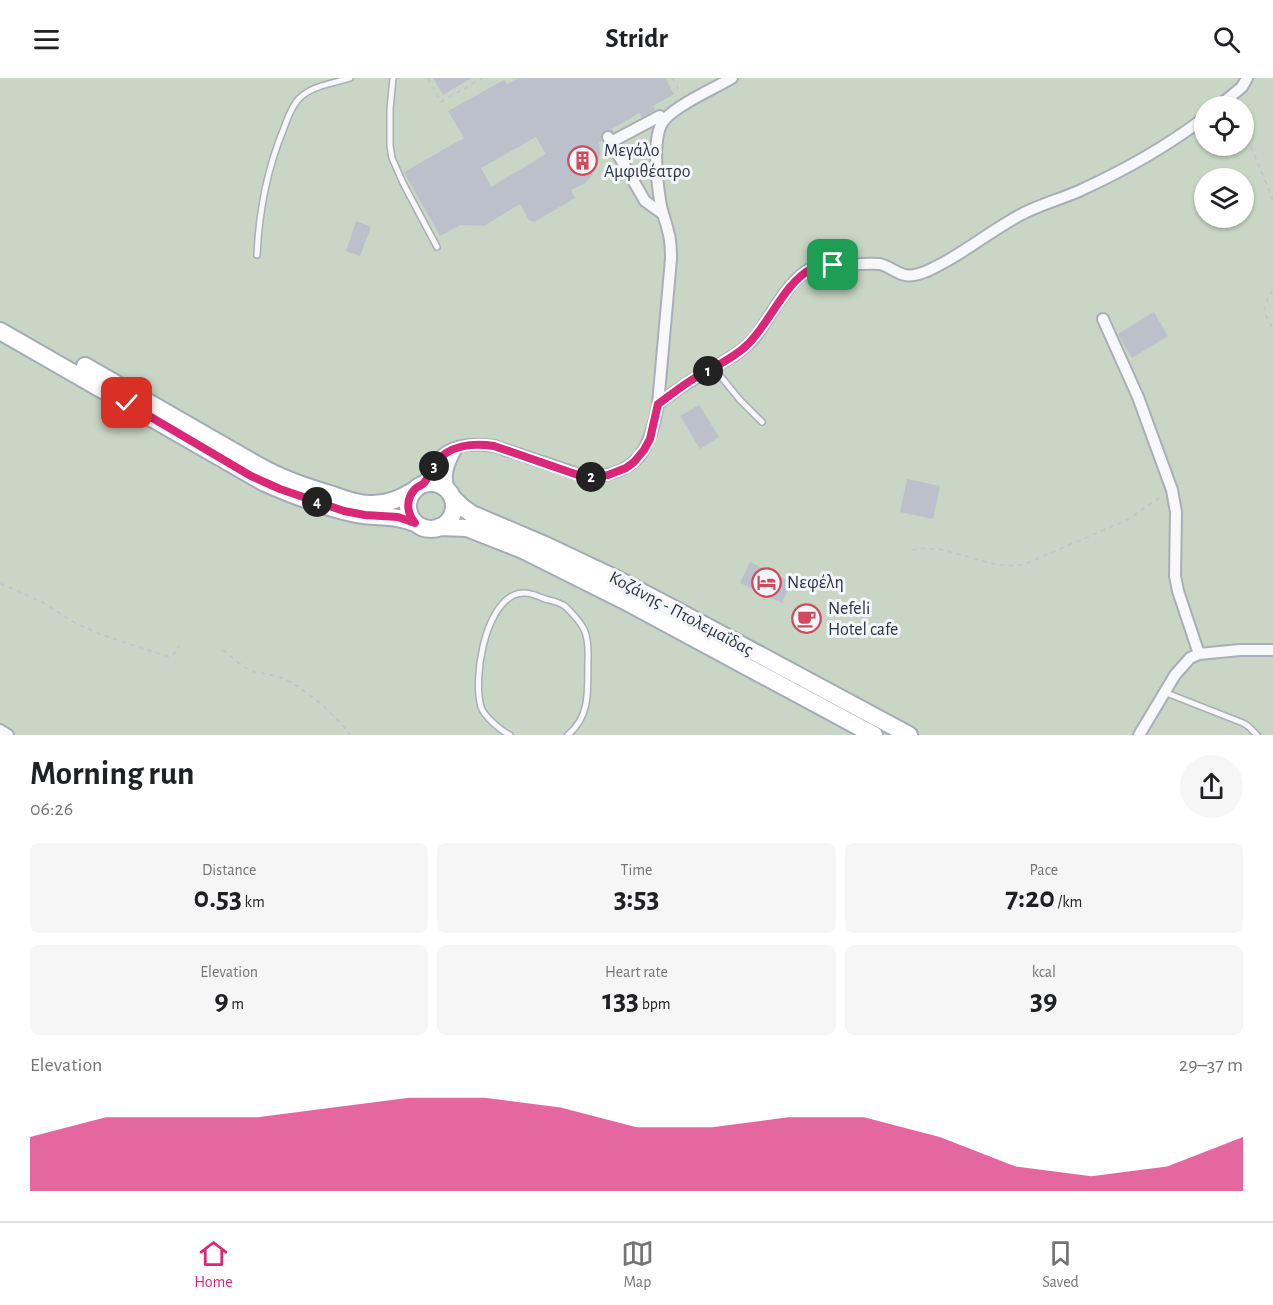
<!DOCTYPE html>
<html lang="en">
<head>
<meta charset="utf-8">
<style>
	:root { --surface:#fff; --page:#f6f6f6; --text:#202124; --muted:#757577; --line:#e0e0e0; --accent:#db2777 }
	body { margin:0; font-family:"Alegreya Sans",sans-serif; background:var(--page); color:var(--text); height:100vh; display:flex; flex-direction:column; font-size:22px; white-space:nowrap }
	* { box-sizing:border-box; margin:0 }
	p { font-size:20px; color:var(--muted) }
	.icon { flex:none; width:33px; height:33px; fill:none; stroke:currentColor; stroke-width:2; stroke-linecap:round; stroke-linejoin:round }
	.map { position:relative; height:657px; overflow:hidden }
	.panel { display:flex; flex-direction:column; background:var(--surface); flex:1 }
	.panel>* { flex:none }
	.fabs { position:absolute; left:1194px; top:18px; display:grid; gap:12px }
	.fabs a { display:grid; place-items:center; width:60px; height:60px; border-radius:50%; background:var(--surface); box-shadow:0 2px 4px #0004; font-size:30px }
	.pin { position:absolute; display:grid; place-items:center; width:51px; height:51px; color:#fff; margin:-26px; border-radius:12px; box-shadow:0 3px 9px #0006 }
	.km { position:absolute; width:30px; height:30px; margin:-15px; border-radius:50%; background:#222; color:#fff; font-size:16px; line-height:30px; text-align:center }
	.round { display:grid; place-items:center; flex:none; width:63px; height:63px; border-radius:32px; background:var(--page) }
	.summary { display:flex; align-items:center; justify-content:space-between; height:102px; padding:0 30px }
	h1 { font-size:33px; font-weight:700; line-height:45px }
	.figures { display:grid; grid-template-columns:repeat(3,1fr); gap:9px; height:102px; padding:6px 30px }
	.figures div { display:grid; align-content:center; border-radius:9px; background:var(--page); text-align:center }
	.figures b { font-size:30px; font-weight:700 }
	.figures small { font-size:16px; font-weight:400 }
	.figures p { font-size:16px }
	.chart { height:168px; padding:12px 30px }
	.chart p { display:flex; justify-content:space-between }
	.chart svg { width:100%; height:108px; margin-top:6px; fill:var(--accent); opacity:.7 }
	header { display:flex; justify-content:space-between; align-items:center; height:78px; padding:0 30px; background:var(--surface); font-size:27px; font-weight:700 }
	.menu { display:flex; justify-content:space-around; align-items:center; height:84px; border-top:2px solid var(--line); background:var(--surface); font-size:16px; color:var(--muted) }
	.menu a { display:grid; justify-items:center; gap:3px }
	.menu .on { color:var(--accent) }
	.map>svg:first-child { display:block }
	.green { fill:#c9d6c5; fill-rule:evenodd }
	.building { fill:#bbc0ca; fill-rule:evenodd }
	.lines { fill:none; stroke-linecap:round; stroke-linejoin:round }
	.lane-casing { stroke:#a9aeb7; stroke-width:8 }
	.street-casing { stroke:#a9aeb7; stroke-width:14 }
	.primary-casing { stroke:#a3abb8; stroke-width:20 }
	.path { stroke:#c2c5cb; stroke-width:2; stroke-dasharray:4.5 4.5; stroke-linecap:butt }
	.lane { stroke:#f7f8fa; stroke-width:5 }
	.street { stroke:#f7f8fa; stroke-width:10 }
	.primary { stroke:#fff; stroke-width:16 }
	.route-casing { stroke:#fff; stroke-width:12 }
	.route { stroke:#db2777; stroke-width:8 }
	.labels { text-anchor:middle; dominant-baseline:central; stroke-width:6; stroke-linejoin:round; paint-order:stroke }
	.poi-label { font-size:18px; fill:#2b3445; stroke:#f4f6f9; text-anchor:start }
	.street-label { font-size:18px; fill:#2b3445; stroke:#f4f6f9 }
</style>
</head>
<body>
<header><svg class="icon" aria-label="menu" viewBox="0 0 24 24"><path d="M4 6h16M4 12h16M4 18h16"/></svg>Stridr<svg class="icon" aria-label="search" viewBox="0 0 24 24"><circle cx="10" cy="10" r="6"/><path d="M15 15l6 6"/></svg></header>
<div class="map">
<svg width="1273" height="657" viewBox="0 0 1273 657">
	<rect width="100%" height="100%" fill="#e4e7ec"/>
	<path class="green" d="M 0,0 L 1273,0 L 1273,657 L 0,657 ZM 1204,28 L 1244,28 L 1244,68 L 1204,68 ZM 1204,100 L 1244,100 L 1244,140 L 1204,140 Z"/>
	<path class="building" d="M 433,0 L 471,0 L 443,17 Z
		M 519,0 L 665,0 L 674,16 L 653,28 L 655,32 L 642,39 L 639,35 L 612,51 L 614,54 L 607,52 L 602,55 L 601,58 L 602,63 L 599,64 L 600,75 L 598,86 L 591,99 L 585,105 L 571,112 L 575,120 L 534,144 L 529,142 L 520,126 L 484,148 L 460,147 L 440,158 L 404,94 L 464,60 L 448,33 L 504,2 L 507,6 ZM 536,59 L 546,76 L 491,109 L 481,90 Z
		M 356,143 L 371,149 L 360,178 L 346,173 Z
		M 1154,234 L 1168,258 L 1132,280 L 1118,256 Z
		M 699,327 L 719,359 L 700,371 L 680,338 Z
		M 907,401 L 940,408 L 933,441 L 900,434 Z
		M 750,484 L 791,504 L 782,525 L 740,505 Z"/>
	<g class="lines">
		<defs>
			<path id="lane" d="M 393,0 L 390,31 L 390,68 L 392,80 L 403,105 L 437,169
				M 257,177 C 259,132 267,91 284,50 C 288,39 293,25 302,18 C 315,7 335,5 350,0
				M 714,290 L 740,322 L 762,344
				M 1164,614 L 1243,645 L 1248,648 L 1257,657
				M 510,657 C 501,653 484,638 481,629 C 473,600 484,531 514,517 C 525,512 535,517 545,521 C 553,523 560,524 566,529 C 584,547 589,554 588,581 C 587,610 592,636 568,657"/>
			<path id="street" d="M 1219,28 L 1242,9 L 1247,0
				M 608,59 L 645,123 L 663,136
				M 611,64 L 660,38 L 663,43
				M 1103,241 L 1138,319 L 1172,412 L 1176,434 L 1175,498 L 1178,513 L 1199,576
				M 658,326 C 671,316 685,306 699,298 C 719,286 740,277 755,259 C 771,239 789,200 812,190 C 819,187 873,185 880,186 C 892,189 901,200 914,197 C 924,196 934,190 943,185 C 971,170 996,149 1024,135 C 1042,126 1061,121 1079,113 C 1123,93 1166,69 1204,40
				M 423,406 C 429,397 434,384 442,377 C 456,365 477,366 494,368 L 587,399 C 639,397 650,371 658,326 L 671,181 C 671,171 671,162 668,153 C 666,143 661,133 660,122 C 657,103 651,56 665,41 C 679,26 713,11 732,0
				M 449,414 C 444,395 448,387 457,370
				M 0,652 L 8,657
				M 1139,657 L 1175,597 L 1190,580 L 1199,576 L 1240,572 L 1273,572"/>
			<path id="primary" d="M 0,253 L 263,404 C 292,417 324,429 356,436 C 377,440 393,436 415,445
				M 85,288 L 259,388 C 282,401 307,409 333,417 C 344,421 357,426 369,426 C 385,427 400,421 413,413
				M408 428a23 23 0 1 1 46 0a23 23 0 1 1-46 0Z
				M 452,419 L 462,429 L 472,436 L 545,467 L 619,502 L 676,532 L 909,657
				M 439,449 L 467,450 L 523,472 L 625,523 L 874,657"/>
		</defs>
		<use href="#lane" class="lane-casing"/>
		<use href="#street" class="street-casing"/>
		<use href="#primary" class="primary-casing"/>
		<path class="path" d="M 428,0 L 441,24 L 482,0
			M 672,0 L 681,15
			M 1244,52 L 1273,122
			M 1273,212 L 1268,220 L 1264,234 L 1273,251
			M 912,472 C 951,463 987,495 1025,486 L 1127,442 L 1162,418
			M 0,506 L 11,510 L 44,525 L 75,545 L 100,556 L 169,579 L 174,576 L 179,568
			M 223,572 C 232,579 240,587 250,592 C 260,596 272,596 282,600 C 306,611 335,636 350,657"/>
		<use href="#lane" class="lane"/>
		<use href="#street" class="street"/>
		<use href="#primary" class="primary"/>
	</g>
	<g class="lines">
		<defs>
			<path id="route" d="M 127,325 L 251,398 L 280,411 L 344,433 L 365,437 L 398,439 L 415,445 C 407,435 405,422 415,411 C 417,409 420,408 423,406 C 428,401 431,392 435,386 C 448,367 473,365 494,368 L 578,397 L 588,399 L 608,397 L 626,390 L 634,384 L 644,372 L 650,361 L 658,326 C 672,316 685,305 700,297 C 715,289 733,280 746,268 C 769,247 784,205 811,191 C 818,187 825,187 833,187"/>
		</defs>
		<use href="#route" class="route-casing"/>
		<use href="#route" class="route"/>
	</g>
	<defs>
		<symbol id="building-ring" viewBox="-11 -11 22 22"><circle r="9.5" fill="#f4f6f9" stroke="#d1495b" stroke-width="1.5"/><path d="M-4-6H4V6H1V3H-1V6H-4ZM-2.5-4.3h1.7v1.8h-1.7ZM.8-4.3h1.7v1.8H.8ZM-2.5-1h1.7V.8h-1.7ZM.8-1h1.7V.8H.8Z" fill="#d1495b"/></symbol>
		<symbol id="hotel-ring" viewBox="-11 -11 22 22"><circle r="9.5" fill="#f4f6f9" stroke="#d1495b" stroke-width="1.5"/><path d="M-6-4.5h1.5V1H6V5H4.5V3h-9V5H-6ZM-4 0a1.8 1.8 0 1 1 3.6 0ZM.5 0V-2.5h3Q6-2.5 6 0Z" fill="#d1495b"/></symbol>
		<symbol id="cafe-ring" viewBox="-11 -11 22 22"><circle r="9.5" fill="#f4f6f9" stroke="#d1495b" stroke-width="1.5"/><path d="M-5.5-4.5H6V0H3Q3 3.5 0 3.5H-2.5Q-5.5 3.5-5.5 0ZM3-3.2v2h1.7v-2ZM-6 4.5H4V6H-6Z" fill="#d1495b"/></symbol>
	</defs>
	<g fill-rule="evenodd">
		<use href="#building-ring" x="566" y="66" width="33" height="33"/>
		<use href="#hotel-ring" x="750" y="488" width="33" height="33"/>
		<use href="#cafe-ring" x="790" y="524" width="33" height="33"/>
	</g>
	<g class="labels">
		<g class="poi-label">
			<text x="604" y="73">Μεγάλο<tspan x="604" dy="21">Αμφιθέατρο</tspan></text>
			<text x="787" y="505">Νεφέλη</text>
			<text x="828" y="531">Nefeli<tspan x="828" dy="21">Hotel cafe</tspan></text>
		</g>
		<g class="street-label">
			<text transform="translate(681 536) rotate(28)">Κοζάνης - Πτολεμαΐδας</text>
		</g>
	</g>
</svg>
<div class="fabs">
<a><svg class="icon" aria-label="locate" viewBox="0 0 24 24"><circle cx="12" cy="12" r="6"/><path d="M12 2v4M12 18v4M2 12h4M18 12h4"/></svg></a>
<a><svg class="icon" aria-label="layers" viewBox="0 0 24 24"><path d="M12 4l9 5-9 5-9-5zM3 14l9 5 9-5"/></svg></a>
</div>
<div class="pin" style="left:833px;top:187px;background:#1e9e55"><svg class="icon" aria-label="arrive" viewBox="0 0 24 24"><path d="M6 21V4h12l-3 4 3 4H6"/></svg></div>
<div class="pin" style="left:127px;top:325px;background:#d93025"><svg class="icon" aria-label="check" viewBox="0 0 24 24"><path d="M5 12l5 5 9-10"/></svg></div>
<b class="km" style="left:708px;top:293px">1</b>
<b class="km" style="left:591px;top:399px">2</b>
<b class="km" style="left:434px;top:388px">3</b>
<b class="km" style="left:317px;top:424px">4</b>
</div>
<section class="panel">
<div class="summary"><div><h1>Morning run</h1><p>06:26</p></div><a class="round"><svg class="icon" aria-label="share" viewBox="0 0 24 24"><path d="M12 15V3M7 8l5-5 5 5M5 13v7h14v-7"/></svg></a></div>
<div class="figures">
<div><p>Distance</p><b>0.53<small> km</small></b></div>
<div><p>Time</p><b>3:53</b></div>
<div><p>Pace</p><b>7:20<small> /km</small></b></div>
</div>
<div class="figures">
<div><p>Elevation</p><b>9<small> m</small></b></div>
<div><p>Heart rate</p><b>133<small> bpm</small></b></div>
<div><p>kcal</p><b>39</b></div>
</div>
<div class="chart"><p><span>Elevation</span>29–37 m</p>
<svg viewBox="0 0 160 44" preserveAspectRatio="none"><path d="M0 44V22L10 14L20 14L30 14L40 10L50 6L60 6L70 10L80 18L90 18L100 14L110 14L120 22L130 34L140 38L150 34L160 22V44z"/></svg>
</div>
</section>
<nav class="menu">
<a class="on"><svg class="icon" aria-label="home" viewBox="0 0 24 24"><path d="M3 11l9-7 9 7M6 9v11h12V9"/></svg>Home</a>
<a><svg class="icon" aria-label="map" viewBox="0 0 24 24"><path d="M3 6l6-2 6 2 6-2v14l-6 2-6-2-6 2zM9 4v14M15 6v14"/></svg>Map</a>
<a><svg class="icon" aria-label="saved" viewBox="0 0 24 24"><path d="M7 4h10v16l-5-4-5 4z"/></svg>Saved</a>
</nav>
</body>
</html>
